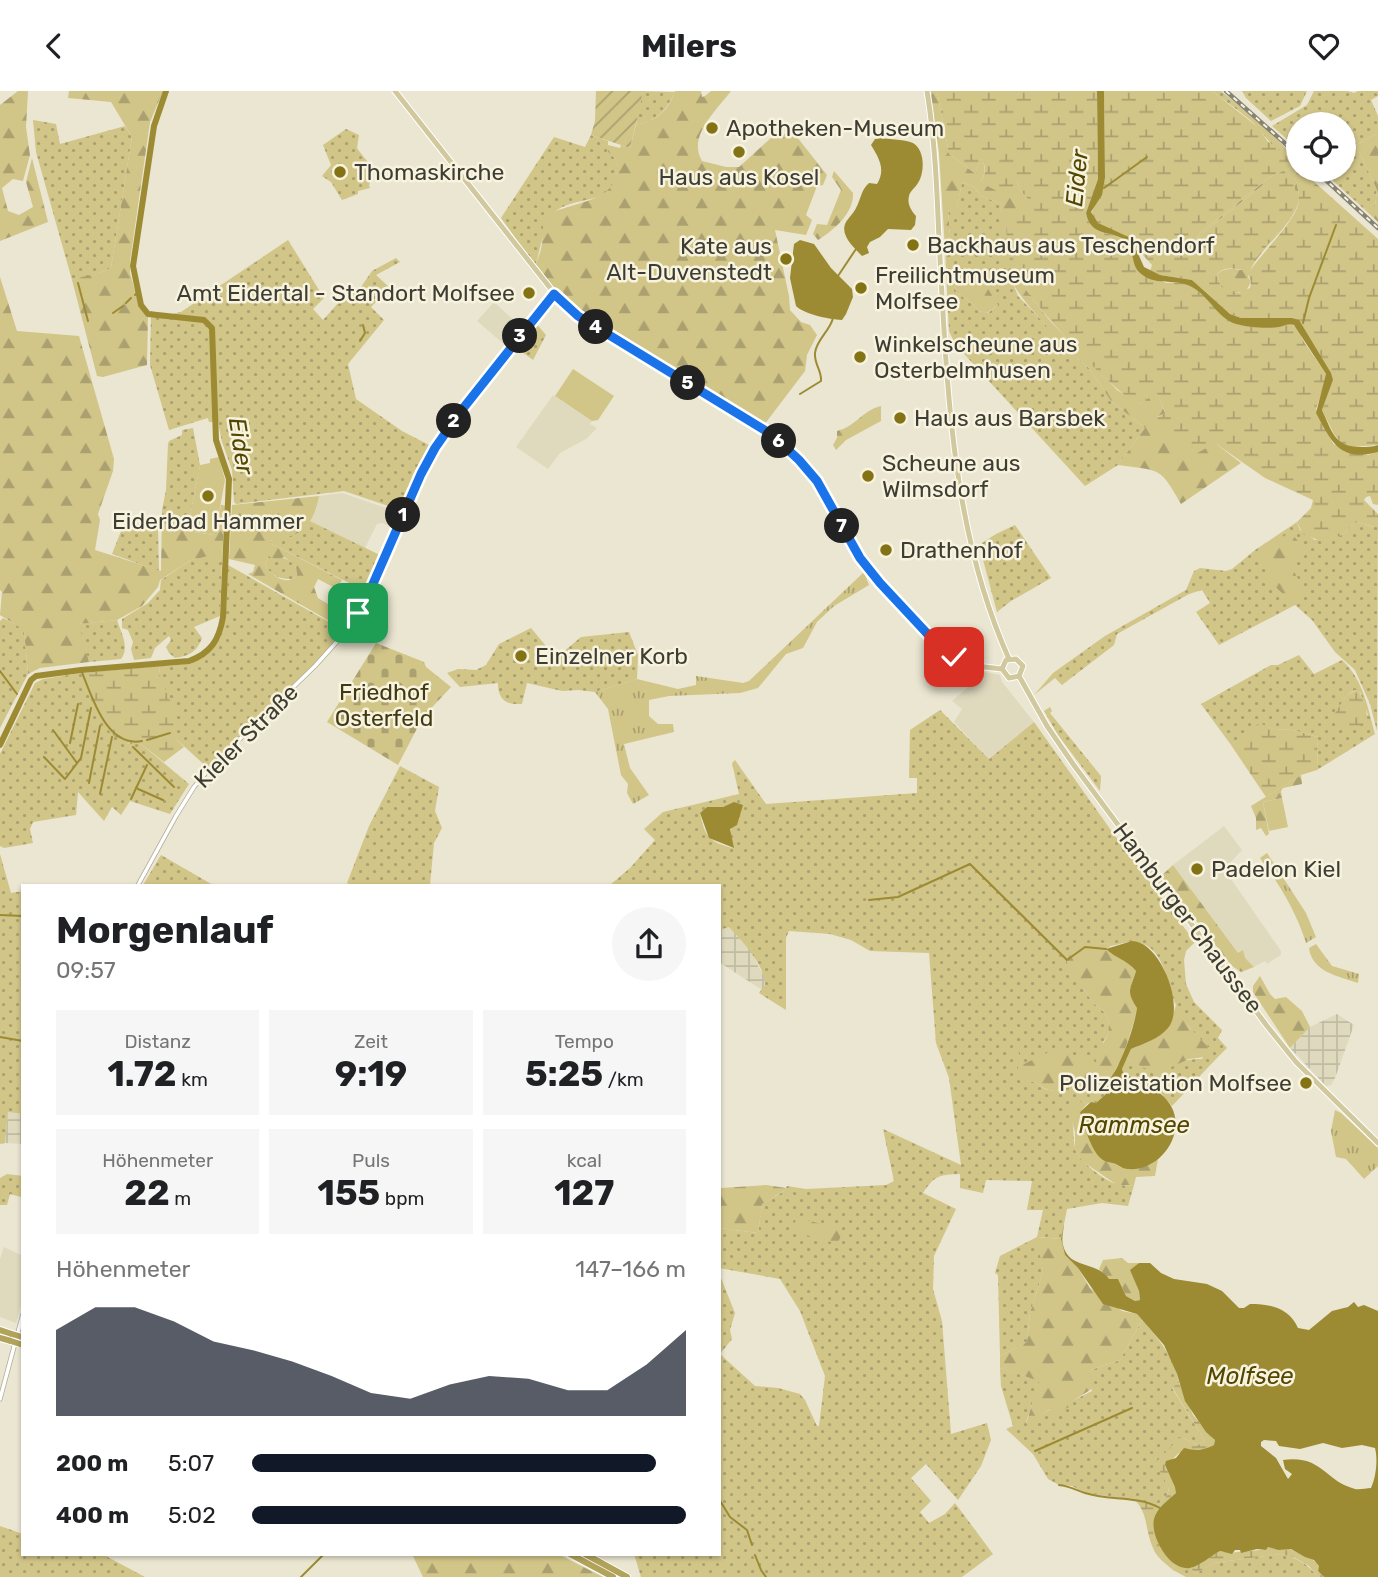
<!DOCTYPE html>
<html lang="de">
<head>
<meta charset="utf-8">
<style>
	:root { --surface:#fff; --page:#f6f6f6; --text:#202124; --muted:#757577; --accent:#111827 }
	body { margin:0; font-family:Rubik,sans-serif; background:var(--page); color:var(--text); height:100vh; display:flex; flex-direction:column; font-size:26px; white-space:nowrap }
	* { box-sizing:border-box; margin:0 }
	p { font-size:23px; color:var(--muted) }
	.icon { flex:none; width:38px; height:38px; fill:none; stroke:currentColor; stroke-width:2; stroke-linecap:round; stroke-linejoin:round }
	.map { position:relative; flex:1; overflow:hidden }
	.details { position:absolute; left:21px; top:793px; width:700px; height:672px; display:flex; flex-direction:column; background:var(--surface); border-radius:0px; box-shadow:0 2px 5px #0004 }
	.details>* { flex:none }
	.buttons { position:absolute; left:1286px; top:21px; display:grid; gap:14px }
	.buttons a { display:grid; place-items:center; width:70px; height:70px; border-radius:50%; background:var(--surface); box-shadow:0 2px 5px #0004; font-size:35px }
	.pin { position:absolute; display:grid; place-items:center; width:60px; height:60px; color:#fff; margin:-30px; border-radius:14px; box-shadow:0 4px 10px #0006 }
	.km { position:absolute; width:35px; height:35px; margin:-18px; border-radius:50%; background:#222; color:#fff; font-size:19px; line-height:35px; text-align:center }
	.round { display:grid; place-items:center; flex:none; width:74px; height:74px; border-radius:37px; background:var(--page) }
	.head { display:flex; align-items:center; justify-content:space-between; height:119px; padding:0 35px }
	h1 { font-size:38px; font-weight:700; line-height:52px }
	.stats { display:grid; grid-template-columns:repeat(3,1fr); gap:10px; height:119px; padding:7px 35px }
	.stats div { display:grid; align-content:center; border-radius:0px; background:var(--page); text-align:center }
	.stats b { font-size:35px; font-weight:700 }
	.stats small { font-size:19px; font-weight:400 }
	.stats p { font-size:19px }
	.chart { height:196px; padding:14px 35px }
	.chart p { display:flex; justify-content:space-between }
	.chart svg { width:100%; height:126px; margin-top:7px; fill:var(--accent); opacity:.7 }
	ul { padding:0 35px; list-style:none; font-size:23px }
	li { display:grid; grid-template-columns:112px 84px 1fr; align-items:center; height:52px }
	li i { height:18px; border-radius:9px; background:var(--accent) }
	header { display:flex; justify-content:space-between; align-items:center; height:91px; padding:0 35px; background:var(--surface); font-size:32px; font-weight:700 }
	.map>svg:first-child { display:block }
	.built { fill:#dfdabe }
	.industrial { fill:url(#industrial-grid) }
	.grass { fill:url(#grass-dots); fill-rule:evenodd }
	.forest { fill:url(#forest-firs); fill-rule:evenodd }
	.wetland { fill:url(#wetland-marsh) }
	.cemetery { fill:url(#cemetery-stones) }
	.park { fill:url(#park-tufts) }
	.garden { fill:url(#garden-furrows) }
	.pitch { fill:#d1c588 }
	.water { fill:#9c8b33; fill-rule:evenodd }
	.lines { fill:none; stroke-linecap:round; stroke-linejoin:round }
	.stream { stroke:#9c8b33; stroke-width:2 }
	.river { stroke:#9c8b33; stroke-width:6 }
	.minor-casing { stroke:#b0ac98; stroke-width:5 }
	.major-casing { stroke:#fff; stroke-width:7 }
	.highway-casing { stroke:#fff; stroke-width:8 }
	.minor { stroke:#fff; stroke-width:3.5 }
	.major { stroke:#d1c89d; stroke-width:5 }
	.highway { stroke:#b2a35b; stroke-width:6 }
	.rail-casing { stroke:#868375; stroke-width:4.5 }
	.rail { stroke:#f7f3de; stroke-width:2; stroke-dasharray:5; stroke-linecap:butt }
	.highway-bridge-casing { stroke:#fff; stroke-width:8; stroke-linecap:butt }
	.highway-bridge { stroke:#b2a35b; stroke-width:6 }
	.route-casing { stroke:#fff; stroke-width:14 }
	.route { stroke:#1a73e8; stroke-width:9 }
	.poi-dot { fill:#837314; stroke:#f7f3de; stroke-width:2.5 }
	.labels { text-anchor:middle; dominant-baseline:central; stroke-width:5; stroke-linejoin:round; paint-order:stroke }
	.poi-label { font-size:23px; fill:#3e3d34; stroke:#f7f3de; text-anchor:start }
	.park-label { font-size:23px; fill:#403913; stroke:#f7f3de }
	.street-label { font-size:23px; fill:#3e3d34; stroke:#f7f3de }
	.water-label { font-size:24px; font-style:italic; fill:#524600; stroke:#f7f3de }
</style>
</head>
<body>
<header><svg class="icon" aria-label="back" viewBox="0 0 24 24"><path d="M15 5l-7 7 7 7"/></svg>Milers<svg class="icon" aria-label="heart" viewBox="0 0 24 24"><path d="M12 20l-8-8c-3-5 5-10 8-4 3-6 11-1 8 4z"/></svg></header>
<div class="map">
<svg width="1378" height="1486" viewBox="0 0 1378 1486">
	<defs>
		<pattern id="industrial-grid" width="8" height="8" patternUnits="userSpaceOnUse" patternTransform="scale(1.75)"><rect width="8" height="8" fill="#dfdabe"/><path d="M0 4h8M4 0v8" fill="none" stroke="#c0bca4"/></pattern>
		<pattern id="grass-dots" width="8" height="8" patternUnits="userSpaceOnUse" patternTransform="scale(1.75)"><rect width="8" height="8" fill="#d1c588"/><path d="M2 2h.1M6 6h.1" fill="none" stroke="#aba170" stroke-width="1.8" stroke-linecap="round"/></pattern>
		<pattern id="forest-firs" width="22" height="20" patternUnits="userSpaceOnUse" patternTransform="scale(1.75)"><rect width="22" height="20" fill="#d1c588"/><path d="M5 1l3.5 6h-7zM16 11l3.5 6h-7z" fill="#aba170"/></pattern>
		<pattern id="wetland-marsh" width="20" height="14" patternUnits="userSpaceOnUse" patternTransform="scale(1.75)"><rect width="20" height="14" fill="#d1c588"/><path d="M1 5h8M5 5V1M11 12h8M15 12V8" fill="none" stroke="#aba170"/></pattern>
		<pattern id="cemetery-stones" width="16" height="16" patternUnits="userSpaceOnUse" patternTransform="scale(1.75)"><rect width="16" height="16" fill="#d1c588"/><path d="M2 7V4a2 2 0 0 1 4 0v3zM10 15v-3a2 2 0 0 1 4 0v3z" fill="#aba170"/></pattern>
		<pattern id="park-tufts" width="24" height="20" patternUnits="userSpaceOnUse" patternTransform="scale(1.75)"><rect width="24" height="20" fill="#d1c588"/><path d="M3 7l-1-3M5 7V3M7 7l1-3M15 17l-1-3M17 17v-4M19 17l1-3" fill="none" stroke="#aba170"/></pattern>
		<pattern id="garden-furrows" width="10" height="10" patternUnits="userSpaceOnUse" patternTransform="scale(1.75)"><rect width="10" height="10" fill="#d1c588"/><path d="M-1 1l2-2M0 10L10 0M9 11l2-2" fill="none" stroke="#aba170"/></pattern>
	</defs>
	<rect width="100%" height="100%" fill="#eae6d1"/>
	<path class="built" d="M 494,211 L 520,235 L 505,254 L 477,230 Z
		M 553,304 L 592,330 L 590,333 L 597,337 L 586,348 L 560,362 L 548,378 L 516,356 Z
		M 342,402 L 400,422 L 394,437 L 382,432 L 377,433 L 365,457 L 310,430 L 316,418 L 319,405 Z
		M 978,580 L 1000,584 L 1002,591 L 1034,631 L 989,668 L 954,631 L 962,618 L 952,610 L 971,594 Z
		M 1224,735 L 1242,759 L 1231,771 L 1231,788 L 1281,860 L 1281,864 L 1267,873 L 1265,870 L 1254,876 L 1238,862 L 1173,774 Z
		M 4,1156 L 23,1165 L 23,1208 L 16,1232 L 0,1226 L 0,1168 Z"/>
	<path class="industrial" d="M 729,835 L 753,862 L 758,875 L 765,886 L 765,894 L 762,899 L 719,871 L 719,839 Z
		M 1337,923 L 1354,934 L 1335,987 L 1331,994 L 1326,995 L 1290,957 L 1310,936 Z
		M 8,1021 L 23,1023 L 23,1053 L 5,1052 Z"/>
	<path class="grass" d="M 642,0 L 675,1 C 665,22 658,28 636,34 Z
		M 1212,0 L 1221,0 L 1266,37 L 1298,70 L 1298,79 L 1294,80 C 1282,65 1270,52 1259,38 C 1251,27 1223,9 1212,0 Z
		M 1242,0 L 1307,0 L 1300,15 L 1271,30 L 1246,7 Z
		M 1314,0 L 1348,0 L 1354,2 L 1358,0 L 1378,0 L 1378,5 L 1371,9 L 1378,25 L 1378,42 L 1356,54 L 1377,99 L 1375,116 L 1364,118 L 1321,79 L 1344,79 L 1344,33 L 1298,33 L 1298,58 L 1272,35 L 1307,14 Z
		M 33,29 L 56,33 L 60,53 L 125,35 L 132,46 L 111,177 C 98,184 86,185 72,189 L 36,61 Z
		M 346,38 L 359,44 L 357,57 C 366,71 378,76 369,94 L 370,97 L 358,100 L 358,103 L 342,109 L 331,91 L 322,85 L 331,74 L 323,54 Z
		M 591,44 L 608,50 L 608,61 L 617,69 C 620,117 584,102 557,119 C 542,129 542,158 535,174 L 501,127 L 554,46 L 585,56 Z
		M 962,91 L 974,96 L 981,105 L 1002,113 L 999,155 L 1018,205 L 1047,235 L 1044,240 L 1089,277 L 1111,310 L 1145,337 L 1118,374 L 1085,395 L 955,253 L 949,240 L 945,157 L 951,157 L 948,118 L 957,117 ZM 952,174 L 998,214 L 988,222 L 978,220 L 973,213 L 956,201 Z
		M 288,149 L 324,207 L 313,218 L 323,229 L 349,200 L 356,203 L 372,180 L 396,167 L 400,171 L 376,184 L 390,197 L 371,216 L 384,229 L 348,273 L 356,308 L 402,340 L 431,355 L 400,419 L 344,400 L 236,413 L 234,411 L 232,379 L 222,351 L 218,331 L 209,331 L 208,327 L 169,339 L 150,274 L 151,220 L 164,225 L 181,221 Z
		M 534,230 L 546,244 L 533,269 L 514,255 Z
		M 193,337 L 200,374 L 187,440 L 162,419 L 166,399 L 168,353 L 169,350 L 182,344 L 182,339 Z
		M 125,430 L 158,437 L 159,480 L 112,463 Z
		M 310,430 L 382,465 L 365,500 L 270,452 L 273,447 C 289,447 300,442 310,430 Z
		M 1378,430 L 1377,640 L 1370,613 L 1355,579 L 1335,561 L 1312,529 L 1295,514 L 1219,554 L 1196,521 L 1210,512 L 1202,499 L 1189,503 L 1117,543 L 1114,554 L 1062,594 L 1055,587 L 1034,604 L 1053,582 L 1105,545 L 1186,499 L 1194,480 L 1200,477 L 1226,480 L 1232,478 L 1255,459 L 1297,431 L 1300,439 L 1315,449 L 1342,444 L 1357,431 L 1373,436 Z
		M 1015,434 L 1051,487 L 1011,510 L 997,521 L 979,454 L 996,443 Z
		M 208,464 L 222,471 L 220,525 L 194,536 L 202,547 C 197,561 189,565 175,567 L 169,562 L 166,556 L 171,549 L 169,545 L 155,557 L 151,567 L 134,569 L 131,558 L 133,551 L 128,539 L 122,537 L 122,528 L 148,512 L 160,499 L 161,489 L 191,469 Z
		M 268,465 C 281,466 298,467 297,485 L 293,488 C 279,488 274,486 265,475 Z
		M 228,474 L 345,540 L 330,559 L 209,678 L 176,648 L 159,582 L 160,575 C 233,575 225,530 228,474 Z
		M 3,527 L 24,538 L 28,583 L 0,637 L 0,530 Z
		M 117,529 C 121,542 130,556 121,568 L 89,571 L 78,533 Z
		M 531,537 L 556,567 L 581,546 L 629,541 L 638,564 L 637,588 L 595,601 L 578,599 L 562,600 L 527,592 L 522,613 C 506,614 498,609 498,592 L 460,596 L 447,582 L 458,578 L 476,579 L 486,574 L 499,553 Z
		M 1299,564 L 1314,583 L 1342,569 C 1363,588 1368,617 1375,643 L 1317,679 L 1318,646 L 1293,639 L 1274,638 L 1259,633 L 1231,654 L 1201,613 L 1271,574 L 1278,574 ZM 1355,599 L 1360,601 L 1368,624 L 1333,627 L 1346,605 Z
		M 81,582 L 99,625 L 128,653 L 141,653 L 189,693 L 170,723 L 130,710 L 121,724 L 112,716 L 104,730 L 78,701 L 76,724 L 33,731 L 30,738 L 33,752 L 4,757 L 0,755 L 0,663 L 35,592 L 43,588 Z
		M 1050,616 L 1052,620 L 1050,622 L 1101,685 L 1100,700 L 1058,644 L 1044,620 Z
		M 940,619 L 989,668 L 1034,631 L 1113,742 L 1195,851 L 1186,860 L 1184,869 L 1186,893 L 1194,911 L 1222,939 L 1218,947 L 1227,957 C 1207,976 1191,996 1172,1015 L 1161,1002 L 1123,981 L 1122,978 L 1127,967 C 1167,991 1166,967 1202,968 L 1209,957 C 1196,944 1183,931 1176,914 C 1167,894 1165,861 1143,853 C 1132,848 1123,853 1111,855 L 1107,852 L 1098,853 L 1084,897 L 1092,911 L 1104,921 L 1109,930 L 1108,944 L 1103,951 L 1101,987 L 1106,991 L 1106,1003 L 1096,1012 L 1091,1011 L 1087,1013 L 1083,1010 L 1071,1024 C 1074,1036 1073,1046 1075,1057 C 1078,1070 1105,1090 1117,1093 C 1122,1095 1129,1094 1134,1094 L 1128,1115 L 1102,1112 L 1067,1118 L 1061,1148 L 1038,1146 L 1043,1181 L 1030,1222 L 1027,1251 L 1000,1265 L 998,1184 L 995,1182 L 1000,1165 L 1037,1146 L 1043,1119 L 1027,1119 L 1032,1090 L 986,1089 L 983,1102 L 960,1097 L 960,1083 C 939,1084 935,1084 923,1102 L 956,1118 L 934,1165 L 933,1198 L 942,1230 L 951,1343 L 987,1332 L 991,1349 L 981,1375 L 958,1409 L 926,1373 L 911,1387 L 931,1410 L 920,1421 L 929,1432 L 945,1423 L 955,1412 L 993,1463 L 962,1486 L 641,1486 L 634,1463 L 719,1463 L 719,1182 L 735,1222 L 730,1239 L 732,1248 L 720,1263 L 755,1295 L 778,1297 L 800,1303 L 805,1309 L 817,1335 L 819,1335 L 825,1285 L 800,1220 L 780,1188 L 719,1177 L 719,1137 L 758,1142 L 762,1113 L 784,1100 L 787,1095 L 806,1098 L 886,1094 L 894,1090 L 883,1038 L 961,1074 L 949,987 L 936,952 L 929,862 L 870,860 L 851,849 L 830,843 L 789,840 L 786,847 L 786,919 L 759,902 L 765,894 C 765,874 743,851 729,836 L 719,839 L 719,794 L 610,794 L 630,777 L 655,749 L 644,738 L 663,721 L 739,703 L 732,672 L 735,669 L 766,713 L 917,702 L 917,687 L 909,687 L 910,639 ZM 734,712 L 730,743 L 733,757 C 709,751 705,746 700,722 L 707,716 L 723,716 ZM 1018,960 L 1022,974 L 1084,991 C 1074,993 1059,1001 1049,999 C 1036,995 1040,989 1022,990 Z
		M 400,675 L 439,696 L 435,720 L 442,737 L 434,752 L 430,794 L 351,794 L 347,792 L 369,735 Z
		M 0,763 L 11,802 L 23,800 L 23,1023 L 8,1021 L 5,1052 L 0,1053 Z
		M 161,764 L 213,794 L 143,794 Z
		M 7,1083 L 23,1085 L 21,1106 L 10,1103 L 7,1114 L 0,1114 L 0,1087 Z
		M 1142,1229 C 1159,1248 1174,1266 1179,1292 L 1172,1297 L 1205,1350 L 1198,1354 L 1183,1347 L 1159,1376 L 1169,1397 L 1167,1404 L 1157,1415 L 1148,1411 L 1086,1402 L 1072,1395 L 1059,1394 L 1048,1388 L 1033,1363 L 1006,1338 L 1013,1335 L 1001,1295 L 1000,1277 L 1040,1290 L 1026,1331 L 1051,1318 L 1066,1317 L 1074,1309 L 1092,1300 L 1091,1279 L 1120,1269 Z
		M 0,1435 L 23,1443 L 23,1463 L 102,1463 L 145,1486 L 0,1486 Z
		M 1281,1463 C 1297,1467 1308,1473 1318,1486 L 1186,1486 L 1173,1479 L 1175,1472 L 1191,1477 L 1195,1483 L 1213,1472 Z"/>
	<path class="forest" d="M 18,0 L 28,0 L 26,36 L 30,64 L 23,90 L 13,88 L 2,97 L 8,120 L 19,124 L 33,116 L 26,91 L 32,67 L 48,131 L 0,150 L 0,14 Z
		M 69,0 L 163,0 L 150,31 L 130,170 L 130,182 L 139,214 L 148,226 L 147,274 L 103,286 L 97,285 L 72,189 C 86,184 98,184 111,177 L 132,46 L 111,11 L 68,7 Z
		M 675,0 L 701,0 L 702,6 L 705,5 L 711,0 L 731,0 C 717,19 687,45 702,70 L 726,76 L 739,76 L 772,46 L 793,41 L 827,84 L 823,94 L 817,95 L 806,124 L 812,129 L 806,144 L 775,139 L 789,205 L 790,219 L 801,231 L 810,234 L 817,244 L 807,264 L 805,280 L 764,334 L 647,263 L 579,225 L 556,204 L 535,174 C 537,169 540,164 541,158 C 544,148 540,135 547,126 C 550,122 557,119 562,118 C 590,108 620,107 617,69 L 608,61 L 608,54 L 620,57 L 621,54 L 630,57 L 636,34 C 658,28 667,22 675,0 Z
		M 930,0 L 937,0 L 949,63 L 976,83 L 980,66 C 986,73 986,82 981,90 L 1017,90 L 1020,99 L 1028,108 L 1032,207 L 1051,231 L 1117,299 L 1140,313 L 1157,301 L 1165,322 L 1157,326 L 1215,352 L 1241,372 L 1181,413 C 1160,375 1160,380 1118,374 L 1145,337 L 1111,310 L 1089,277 L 1043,240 L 1047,235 C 1025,212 1006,190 1000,157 C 997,144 1001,127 1002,113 L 981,105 L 974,96 L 962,91 L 957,118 L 948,118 L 951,158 L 945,157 L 939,62 Z
		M 1378,42 L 1378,131 L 1364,118 L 1375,115 L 1377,99 L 1356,54 Z
		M 1294,75 C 1293,87 1302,102 1298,113 C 1288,141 1254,161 1248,186 L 1251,191 L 1246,200 C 1238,203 1229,201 1221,196 L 1217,183 C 1225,176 1233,178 1242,179 L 1278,141 L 1263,94 L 1199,145 L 1180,164 L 1177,163 L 1201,141 L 1270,86 Z
		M 834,80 L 853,102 C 854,122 834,139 818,149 L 813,143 L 817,133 L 827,134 L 841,99 L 832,86 Z
		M 952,173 L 966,184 L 983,190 L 998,214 L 987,222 L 978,220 L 973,213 L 956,201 Z
		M 0,186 L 17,240 L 79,245 L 114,368 L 113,380 L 98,423 L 100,429 L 95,459 L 161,480 L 162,419 L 187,440 L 214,444 L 221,414 L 225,415 L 222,471 L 208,465 L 191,469 L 160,489 L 158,496 L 142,515 L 117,529 L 79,533 L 89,571 L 40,577 L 28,583 L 24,539 L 0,524 L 2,501 L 0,499 Z
		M 881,315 L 881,330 L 846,349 L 836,359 L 833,354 L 837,347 L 837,340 C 855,336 863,319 881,315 Z
		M 319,405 C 314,432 302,448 273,447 L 270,452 L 342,489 L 337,498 L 318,488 L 314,496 L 318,507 L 336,518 L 331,531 L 248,483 L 253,481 L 255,474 L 229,468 L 232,414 ZM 268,465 L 278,469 L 284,466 C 292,471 298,475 297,485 C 285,495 273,485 265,475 Z
		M 1290,441 L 1304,457 L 1291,470 L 1292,477 L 1306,502 L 1293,512 L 1270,491 L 1260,462 Z
		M 1301,684 L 1302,693 L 1283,697 L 1281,700 L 1282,707 L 1263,711 L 1269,743 L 1266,745 L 1261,737 L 1256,739 L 1256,727 L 1251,715 Z
		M 1173,774 L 1238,862 L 1243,859 L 1245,867 L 1254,876 L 1241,881 L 1232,875 L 1161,785 Z
		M 1107,852 L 1111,855 L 1106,858 C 1115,867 1127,869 1136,880 C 1131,898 1125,899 1137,917 C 1134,934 1120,980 1106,991 L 1101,987 L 1095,966 L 1108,944 L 1109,930 L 1104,921 L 1092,911 L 1084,897 L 1074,890 L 1067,878 L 1067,869 L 1072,860 L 1084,854 Z
		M 1260,885 L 1270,903 L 1275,908 L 1286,906 L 1302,920 L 1310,936 L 1290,957 L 1253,901 L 1253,895 Z
		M 1176,914 L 1189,936 L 1209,957 L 1205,966 L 1189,968 L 1169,977 L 1158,979 L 1144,977 L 1127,967 L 1131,958 C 1159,947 1167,944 1176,914 Z
		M 1062,958 L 1077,968 L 1088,967 L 1095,975 L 1094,983 C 1085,990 1061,1001 1050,999 C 1036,995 1040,989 1022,990 L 1013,961 L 1018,959 L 1022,974 L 1051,960 Z
		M 1083,1010 L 1087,1013 L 1080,1021 L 1112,1071 L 1122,1077 L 1151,1073 L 1158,1068 L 1155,1085 L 1136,1086 L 1134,1094 L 1117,1094 L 1082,1070 L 1075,1059 L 1075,1041 L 1070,1024 L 1076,1013 Z
		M 766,1094 L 786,1097 L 784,1100 C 775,1104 771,1109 762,1113 L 758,1142 L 719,1137 L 721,1097 Z
		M 804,1128 L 838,1138 L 841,1145 L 838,1151 C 825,1152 801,1145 794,1133 L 796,1129 Z
		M 1037,1146 L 1061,1148 L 1065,1164 L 1078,1177 L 1090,1197 L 1122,1220 L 1137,1223 L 1142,1229 L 1120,1269 L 1091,1279 L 1095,1296 L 1074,1309 L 1071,1316 L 1066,1317 L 1061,1324 L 1056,1326 L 1050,1318 L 1026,1333 L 1039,1290 L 1000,1277 L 1000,1265 L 1027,1251 L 1030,1222 L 1043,1181 Z
		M 1122,1167 L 1128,1172 L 1139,1172 L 1131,1180 L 1139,1200 L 1140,1209 L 1135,1210 L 1126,1205 L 1118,1188 L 1109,1188 L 1099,1178 L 1103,1169 Z
		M 412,1463 L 558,1463 L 603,1486 L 423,1486 Z"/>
	<path class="wetland" d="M 937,0 L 1097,0 L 1098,88 L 1086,122 C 1092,148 1112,138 1127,151 C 1132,156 1133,166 1135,173 L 1166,192 L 1181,191 L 1194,196 L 1236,233 L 1278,236 L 1290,232 L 1297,237 L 1304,251 L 1326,283 L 1326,289 L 1316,318 L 1333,353 L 1368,364 L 1378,361 L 1378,414 L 1373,413 L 1370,405 L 1366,406 L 1364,409 L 1378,423 L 1378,430 L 1374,436 L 1357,431 L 1342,444 L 1323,451 L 1303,443 L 1297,431 L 1311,417 L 1313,409 L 1265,387 L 1215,352 L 1194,364 L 1157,327 L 1165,321 L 1157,302 L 1140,313 C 1118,308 1024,204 1014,181 C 1006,163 1006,146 1007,128 L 1028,108 L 1020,99 L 1017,90 L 1005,104 L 983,93 L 981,90 C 986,83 987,74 980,67 L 976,83 L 949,63 Z
		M 1104,0 L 1212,0 L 1259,37 L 1268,51 L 1274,54 L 1294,75 L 1270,86 L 1201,141 L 1178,163 L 1180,164 L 1199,145 L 1263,94 L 1291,80 C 1293,88 1296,98 1296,107 C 1296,125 1258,163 1247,179 C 1236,179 1226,174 1217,183 L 1221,196 L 1239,202 L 1250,197 L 1251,191 L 1248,183 C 1259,164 1299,128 1299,108 C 1299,99 1295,89 1294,80 L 1301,79 L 1378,148 L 1378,354 L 1351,356 L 1342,353 L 1334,343 L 1322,319 L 1333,289 L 1292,227 L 1241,227 L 1230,223 L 1192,189 L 1160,184 L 1150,180 L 1152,174 L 1142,163 L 1138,165 C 1137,159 1136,153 1132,149 C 1123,139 1094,139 1092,122 C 1092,120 1104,96 1105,87 Z
		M 160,575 L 159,582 L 173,617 L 176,648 L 184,656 L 164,671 L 141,653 C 134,653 126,654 119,649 C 98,634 90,606 81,582 Z
		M 1358,598 L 1366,616 L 1367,628 L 1357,637 L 1342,639 L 1332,630 L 1332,627 L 1346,605 Z
		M 1259,632 L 1274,638 L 1293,639 L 1318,646 L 1317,679 L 1301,684 L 1266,706 L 1231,654 Z
		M 1179,1292 L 1193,1324 L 1215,1349 L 1214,1354 L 1205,1359 L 1179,1362 L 1165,1375 L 1176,1396 L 1176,1402 C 1171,1407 1163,1412 1160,1418 C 1149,1437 1157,1460 1175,1472 L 1173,1479 C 1165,1472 1157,1467 1153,1457 C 1145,1440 1149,1424 1135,1409 L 1157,1415 L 1167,1404 L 1169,1398 L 1158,1376 L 1158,1369 L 1179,1347 L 1183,1347 L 1198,1354 L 1205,1350 L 1172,1296 Z
		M 1268,1456 L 1278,1459 L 1288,1457 C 1298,1463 1312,1465 1319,1475 L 1318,1480 L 1324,1486 L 1318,1486 L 1309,1475 L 1295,1467 L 1281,1463 L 1213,1472 L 1195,1483 L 1191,1477 L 1220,1460 C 1229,1464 1254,1458 1266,1459 Z"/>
	<path class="cemetery" d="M 376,552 L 424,571 L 426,576 L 451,596 L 423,626 L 398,674 L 327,631 Z"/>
	<path class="park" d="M 864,481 L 869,494 L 834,515 L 817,531 L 803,557 L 786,563 L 758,597 L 740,602 L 669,605 L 649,609 L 649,625 L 658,633 L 673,633 L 674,641 L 624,653 L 630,677 L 649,704 L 633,713 L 627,702 L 628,693 L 621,684 L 608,618 L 595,601 L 637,588 L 678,598 L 696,594 L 696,585 L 743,592 L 749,590 Z
		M 1267,762 L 1306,822 L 1316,846 L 1306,852 C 1296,820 1279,793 1260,767 Z
		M 1316,853 L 1332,875 L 1359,883 L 1358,892 C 1338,885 1312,881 1309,857 Z
		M 1335,1019 L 1341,1022 L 1378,1057 L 1378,1075 L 1364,1088 L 1346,1068 L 1336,1066 L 1331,1040 Z"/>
	<path class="garden" d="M 596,0 L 642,0 L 641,12 L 630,57 L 591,44 L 595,30 Z"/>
	<path class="pitch" d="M 573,278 L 614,305 L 598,329 L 592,330 L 555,305 Z
		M 219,366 L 225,389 L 215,444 L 187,440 L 200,374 L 210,372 L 210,368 Z
		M 1282,707 L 1288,736 L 1269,740 L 1263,711 Z"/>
	<path class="water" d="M 1097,0 L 1104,0 L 1105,87 L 1102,104 L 1091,121 L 1098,132 L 1131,147 L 1144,176 L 1160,184 L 1192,189 L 1230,223 L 1241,227 L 1292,227 L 1299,229 L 1331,282 L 1333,289 L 1322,319 C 1332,340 1334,356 1361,356 C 1367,356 1372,356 1378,354 L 1378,361 C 1340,371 1332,352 1316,322 L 1326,283 L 1294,234 C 1288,232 1285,235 1279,236 C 1267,238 1247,236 1236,233 C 1217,227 1208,203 1190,195 C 1174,187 1154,196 1139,181 C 1131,173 1134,159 1127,151 C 1114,138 1091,148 1086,122 L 1098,88 Z
		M 880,47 C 888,48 907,49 913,52 C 925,59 925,81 918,92 C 915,97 910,100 909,105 C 907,113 911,119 916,125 L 915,134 L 911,139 L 888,138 L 880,146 L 870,151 L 867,156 L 869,162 L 862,165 C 854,156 839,144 846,131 C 849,126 854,122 856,117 C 861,108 861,99 869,92 L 877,93 C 886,79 879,67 871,54 L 875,48 Z
		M 800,149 L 814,153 L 831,177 L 852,198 L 853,206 L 846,223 L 842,229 C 828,228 806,224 796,215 L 790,187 L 794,153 Z
		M 734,711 L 743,714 L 737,734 L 730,738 L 734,757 L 709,747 L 700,722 L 707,716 L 723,716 Z
		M 1132,850 C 1160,850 1186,916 1168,937 C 1159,948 1143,953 1131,958 L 1122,978 L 1123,981 C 1140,992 1161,997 1171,1015 C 1187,1043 1159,1081 1128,1078 C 1122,1078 1119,1074 1113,1072 C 1110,1071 1106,1071 1103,1069 C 1091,1061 1084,1034 1080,1021 L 1091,1011 L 1096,1012 L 1106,1003 C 1106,987 1113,987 1119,972 C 1127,955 1134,936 1137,917 C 1125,899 1131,898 1136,880 C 1127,869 1115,867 1106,858 Z
		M 1064,1133 C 1064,1138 1061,1147 1063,1154 C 1069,1179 1096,1169 1109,1188 L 1118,1188 L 1126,1205 L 1135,1210 L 1140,1209 L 1139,1200 L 1130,1179 L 1139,1172 L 1150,1172 L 1161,1182 L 1174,1188 L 1207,1193 L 1222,1200 L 1239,1217 L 1244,1217 L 1250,1213 C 1271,1213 1289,1217 1298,1237 L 1309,1239 L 1332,1220 L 1348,1216 L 1354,1211 L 1358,1216 L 1364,1214 L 1378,1220 L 1378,1486 L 1324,1486 L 1318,1480 L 1319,1475 L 1314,1469 L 1305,1466 L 1291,1458 L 1278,1459 L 1268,1456 L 1266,1459 L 1257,1458 L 1241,1462 L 1240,1459 L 1235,1459 L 1232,1463 L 1220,1460 C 1211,1465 1199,1475 1190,1477 C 1169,1480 1150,1445 1154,1428 C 1157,1417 1168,1409 1176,1402 L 1175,1396 L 1165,1374 L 1166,1370 L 1176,1367 L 1184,1357 C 1196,1360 1202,1360 1214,1354 L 1215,1349 L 1206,1341 L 1185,1310 L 1177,1283 L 1164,1254 L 1137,1223 L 1103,1213 L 1078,1177 L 1065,1164 L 1061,1148 ZM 1264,1349 L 1276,1350 L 1279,1355 L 1300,1358 L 1323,1352 L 1342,1357 L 1362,1354 L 1375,1357 C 1378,1369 1376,1386 1371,1397 C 1366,1397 1360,1399 1355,1398 C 1324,1390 1323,1364 1283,1369 L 1285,1378 L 1292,1383 L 1288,1388 L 1276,1367 L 1261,1355 L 1261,1351 Z"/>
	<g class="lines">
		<path class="stream" d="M 1104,97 L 1147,66
			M 838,185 L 856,158
			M 78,192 L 88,230
			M 135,204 L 138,201
			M 126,212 L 131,207
			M 113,222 L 123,215
			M 1303,232 L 1309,207 L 1336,134
			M 360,250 L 365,242 L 363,234
			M 800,303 L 821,290 C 822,280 814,273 815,262 C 816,249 830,240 833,227
			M 81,579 C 92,605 106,657 142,650
			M 0,580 L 17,603
			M 53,639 L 77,672
			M 147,649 L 170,642
			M 70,652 L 78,613
			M 133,656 L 174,696
			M 44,666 L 65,688 L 81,667 L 91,617
			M 89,692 L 100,635
			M 138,698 L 163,709
			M 100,703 L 112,646
			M 131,708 L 147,674
			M 869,809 L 898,806 L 970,773 L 1067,869 L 1085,856 L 1106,858
			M 0,824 L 23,825
			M 0,946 L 23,950
			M 1035,1360 L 1132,1317
			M 1059,1394 C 1069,1395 1076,1399 1085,1402 C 1109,1410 1137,1404 1160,1417
			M 719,1408 L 730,1426 L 747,1439 L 752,1454
			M 755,1464 L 761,1479 L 766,1486
			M 301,1486 L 324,1463"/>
		<path class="river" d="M 0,654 L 31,589 L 36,585 L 81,579 L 189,570 C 211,562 219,549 223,526 L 229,388 L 216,349 L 212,237 L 204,229 L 148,223 L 141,214 L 133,175 L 154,35 L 166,0"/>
		<defs>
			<path id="minor" d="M 138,794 L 176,725 L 194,696 L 209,678 L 315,575 L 342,545 L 369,502 L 421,383 L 435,357 L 461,320 L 554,203
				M 17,1245 L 23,1223
				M 0,1308 L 15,1252"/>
			<path id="major" d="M 395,0 L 562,212 L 578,225 L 770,343 L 799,369 L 817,390 L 860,467 L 880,492 L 936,552 L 948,563 L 976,575 L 1002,578
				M 927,0 C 935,49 937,99 939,149 C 947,290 950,436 1009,568
				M 1002,578 L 1006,569 L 1016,568 L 1023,575 L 1019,585
				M 1002,578 L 1009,587 L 1019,585
				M 1019,585 L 1047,635 L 1073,673 L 1267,935 L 1296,971 L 1378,1052"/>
			<path id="highway" d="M 0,1239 L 12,1243
				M 0,1247 L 11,1250
				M 570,1463 L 613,1486
				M 585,1463 L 627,1486"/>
		</defs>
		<use href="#minor" class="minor-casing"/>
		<use href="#major" class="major-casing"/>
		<use href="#highway" class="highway-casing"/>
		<use href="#minor" class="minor"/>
		<use href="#major" class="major"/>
		<use href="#highway" class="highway"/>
		<defs>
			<path id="rail" d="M 1226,0 L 1298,64
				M 1315,79 L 1378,137"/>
		</defs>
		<use href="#rail" class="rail-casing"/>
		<use href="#rail" class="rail"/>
		<defs>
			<path id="highway-bridge" d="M 12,1243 L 22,1246
				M 11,1250 L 20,1253"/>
		</defs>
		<use href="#highway-bridge" class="highway-bridge-casing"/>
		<use href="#highway-bridge" class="highway-bridge"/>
	</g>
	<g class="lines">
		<defs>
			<path id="route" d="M 358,522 L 369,502 L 421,383 L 435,357 L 461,320 L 554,203 L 578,225 L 771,343 L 799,369 L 817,390 L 860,467 L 880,492 L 936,552 L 954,566"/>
		</defs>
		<use href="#route" class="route-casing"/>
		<use href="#route" class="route"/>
	</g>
	<g class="poi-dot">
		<circle cx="712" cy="37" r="7"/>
		<circle cx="739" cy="61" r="7"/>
		<circle cx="340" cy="81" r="7"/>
		<circle cx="913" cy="154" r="7"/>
		<circle cx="786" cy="168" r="7"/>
		<circle cx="861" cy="197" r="7"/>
		<circle cx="529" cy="202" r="7"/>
		<circle cx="860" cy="266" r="7"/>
		<circle cx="900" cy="327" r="7"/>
		<circle cx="868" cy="385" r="7"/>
		<circle cx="208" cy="405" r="7"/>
		<circle cx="886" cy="459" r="7"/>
		<circle cx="521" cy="565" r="7"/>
		<circle cx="1197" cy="778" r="7"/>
		<circle cx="1306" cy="992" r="7"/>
	</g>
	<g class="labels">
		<g class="poi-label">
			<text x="726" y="37">Apotheken-Museum</text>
			<text x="354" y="81">Thomaskirche</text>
			<text x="739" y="86" text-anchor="middle">Haus aus Kosel</text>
			<text x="927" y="154">Backhaus aus Teschendorf</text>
			<text x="772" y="155" text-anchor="end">Kate aus<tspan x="772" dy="26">Alt-Duvenstedt</tspan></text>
			<text x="875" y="184">Freilichtmuseum<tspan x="875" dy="26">Molfsee</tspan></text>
			<text x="515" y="202" text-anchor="end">Amt Eidertal - Standort Molfsee</text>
			<text x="874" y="253">Winkelscheune aus<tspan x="874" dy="26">Osterbelmhusen</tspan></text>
			<text x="914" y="327">Haus aus Barsbek</text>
			<text x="882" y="372">Scheune aus<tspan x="882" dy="26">Wilmsdorf</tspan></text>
			<text x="208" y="430" text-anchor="middle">Eiderbad Hammer</text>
			<text x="900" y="459">Drathenhof</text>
			<text x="535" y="565">Einzelner Korb</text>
			<text x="1211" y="778">Padelon Kiel</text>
			<text x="1292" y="992" text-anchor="end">Polizeistation Molfsee</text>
		</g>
		<g class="park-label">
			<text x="384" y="601">Friedhof<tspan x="384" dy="26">Osterfeld</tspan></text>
		</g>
		<g class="street-label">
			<text transform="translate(246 645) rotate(-45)">Kieler Straße</text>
			<text transform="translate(1188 827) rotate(53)">Hamburger Chaussee</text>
		</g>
		<g class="water-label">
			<text transform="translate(1077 87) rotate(-84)">Eider</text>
			<text transform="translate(241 355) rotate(81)">Eider</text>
			<text x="1134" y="1034">Rammsee</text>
			<text x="1250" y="1285">Molfsee</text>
		</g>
	</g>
</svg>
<div class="buttons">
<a><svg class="icon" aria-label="locate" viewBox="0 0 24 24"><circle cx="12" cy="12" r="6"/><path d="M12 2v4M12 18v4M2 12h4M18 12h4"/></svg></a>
</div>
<div class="pin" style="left:358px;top:522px;background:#1e9e55"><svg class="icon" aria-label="arrive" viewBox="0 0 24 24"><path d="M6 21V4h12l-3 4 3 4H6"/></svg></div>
<div class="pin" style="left:954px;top:566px;background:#d93025"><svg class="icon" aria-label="check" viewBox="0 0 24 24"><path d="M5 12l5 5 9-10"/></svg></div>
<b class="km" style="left:403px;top:424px">1</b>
<b class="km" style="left:454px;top:330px">2</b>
<b class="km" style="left:520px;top:245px">3</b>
<b class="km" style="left:596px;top:236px">4</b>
<b class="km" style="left:688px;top:292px">5</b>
<b class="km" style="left:779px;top:350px">6</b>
<b class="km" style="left:842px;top:435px">7</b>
<section class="details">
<div class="head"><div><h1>Morgenlauf</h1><p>09:57</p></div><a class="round"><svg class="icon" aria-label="share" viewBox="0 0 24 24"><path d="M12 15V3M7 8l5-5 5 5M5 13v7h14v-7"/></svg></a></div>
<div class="stats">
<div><p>Distanz</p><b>1.72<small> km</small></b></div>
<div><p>Zeit</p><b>9:19</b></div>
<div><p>Tempo</p><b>5:25<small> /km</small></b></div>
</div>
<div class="stats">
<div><p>Höhenmeter</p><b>22<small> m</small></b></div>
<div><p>Puls</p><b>155<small> bpm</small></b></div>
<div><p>kcal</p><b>127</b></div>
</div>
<div class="chart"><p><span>Höhenmeter</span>147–166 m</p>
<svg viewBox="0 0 160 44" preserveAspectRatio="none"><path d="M0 44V14L10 6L20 6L30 11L40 18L50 21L60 25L70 30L80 36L90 38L100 33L110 30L120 31L130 35L140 35L150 26L160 14V44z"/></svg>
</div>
<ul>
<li><b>200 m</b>5:07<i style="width:93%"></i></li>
<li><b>400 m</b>5:02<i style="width:100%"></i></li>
</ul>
</section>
</div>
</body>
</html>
